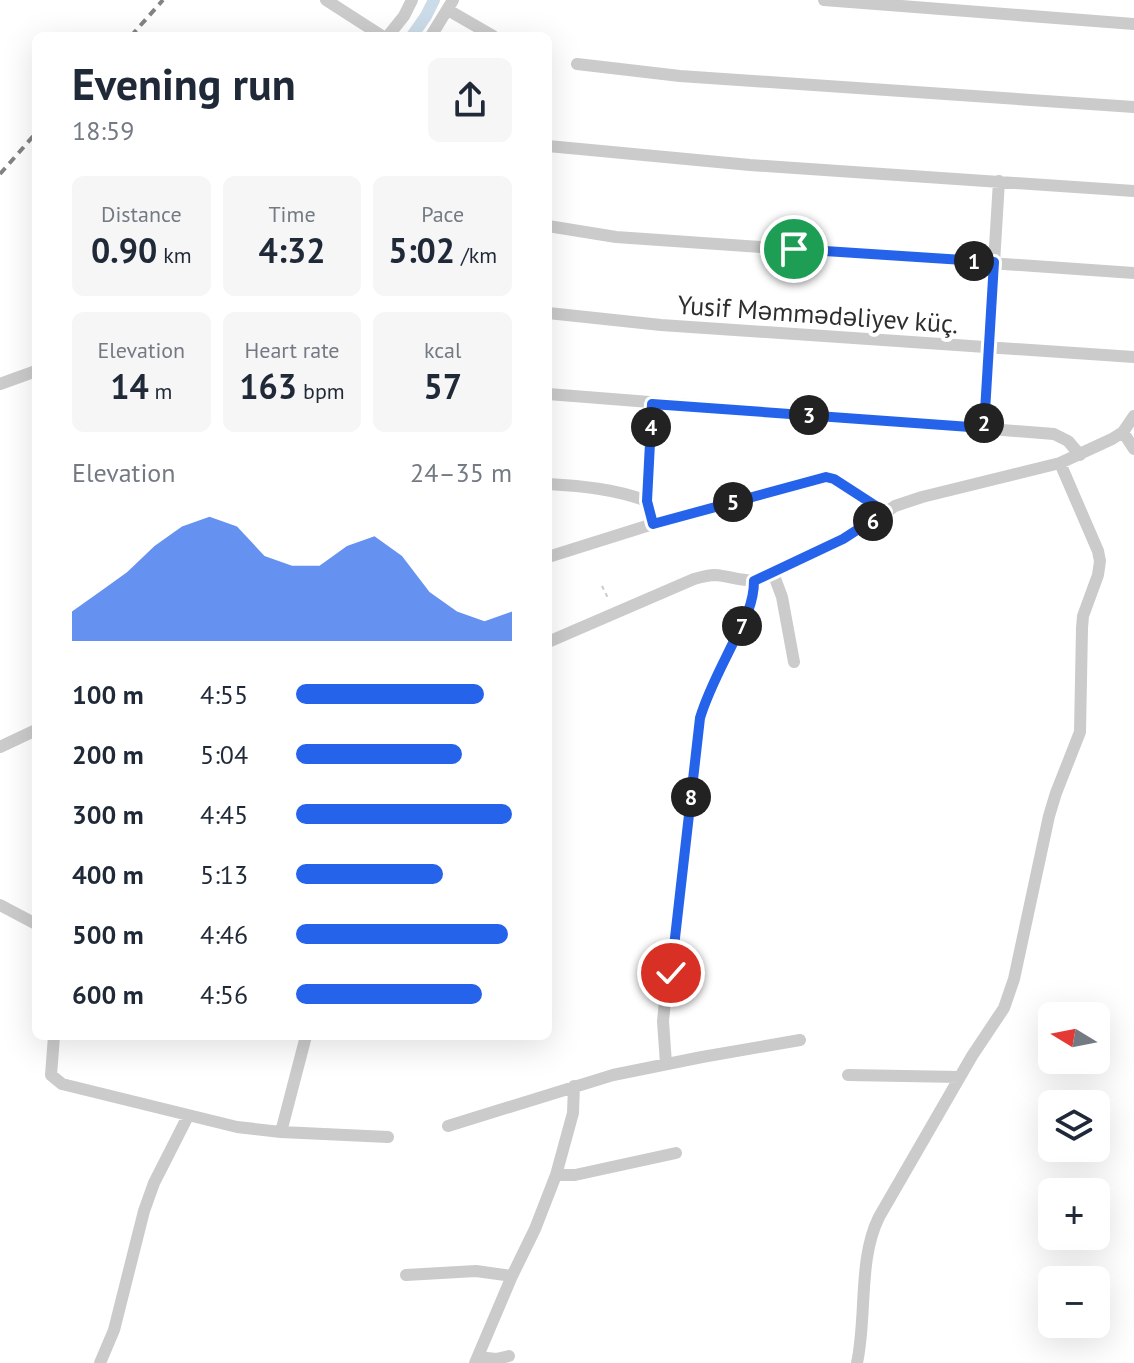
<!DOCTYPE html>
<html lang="en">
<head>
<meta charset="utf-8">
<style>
	:root { --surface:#fff; --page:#f6f6f7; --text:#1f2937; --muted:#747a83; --accent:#2563eb }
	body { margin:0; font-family:"PT Sans",sans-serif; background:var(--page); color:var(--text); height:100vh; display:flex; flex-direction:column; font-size:30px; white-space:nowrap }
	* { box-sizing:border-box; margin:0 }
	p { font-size:26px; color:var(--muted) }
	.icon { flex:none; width:44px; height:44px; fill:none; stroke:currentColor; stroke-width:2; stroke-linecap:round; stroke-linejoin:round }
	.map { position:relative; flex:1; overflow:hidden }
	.panel { position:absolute; left:32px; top:32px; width:520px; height:1008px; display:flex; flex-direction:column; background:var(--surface); border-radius:12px; box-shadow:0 8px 32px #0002 }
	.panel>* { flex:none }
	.needle { width:52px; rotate:280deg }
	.buttons { position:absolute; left:1038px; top:1002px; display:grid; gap:16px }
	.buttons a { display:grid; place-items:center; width:72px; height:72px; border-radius:12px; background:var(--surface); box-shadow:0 8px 32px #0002; font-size:40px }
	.pin { position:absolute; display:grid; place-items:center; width:68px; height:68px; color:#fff; margin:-34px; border:4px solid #fff; border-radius:50%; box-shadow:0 2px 8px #0007 }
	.km { position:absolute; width:40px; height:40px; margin:-20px; border-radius:50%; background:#222; color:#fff; font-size:22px; line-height:40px; text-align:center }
	.round { display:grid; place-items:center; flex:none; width:84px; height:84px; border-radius:12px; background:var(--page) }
	.overview { display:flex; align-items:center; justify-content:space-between; height:136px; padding:0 40px }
	h1 { font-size:44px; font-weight:600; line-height:60px }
	.stats { display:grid; grid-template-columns:repeat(3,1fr); gap:12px; height:136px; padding:8px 40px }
	.stats div { display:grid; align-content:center; border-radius:12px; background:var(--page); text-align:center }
	.stats b { font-size:34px; font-weight:600 }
	.stats small { font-size:22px; font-weight:400 }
	.stats p { font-size:22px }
	.chart { height:224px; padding:16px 40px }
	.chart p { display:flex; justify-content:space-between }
	.chart svg { width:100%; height:144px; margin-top:8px; fill:var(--accent); opacity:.7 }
	ul { padding:0 40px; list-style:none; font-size:26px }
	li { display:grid; grid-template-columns:128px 96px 1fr; align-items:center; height:60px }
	li i { height:20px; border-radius:10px; background:var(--accent) }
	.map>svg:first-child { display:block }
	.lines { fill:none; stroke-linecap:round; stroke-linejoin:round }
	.canal { stroke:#cbdce8; stroke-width:12 }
	.path { stroke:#cbcbcb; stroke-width:2; stroke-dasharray:4 4; stroke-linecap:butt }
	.minor { stroke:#cbcbcb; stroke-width:12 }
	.rail { stroke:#838383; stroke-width:4; stroke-dasharray:8 6; stroke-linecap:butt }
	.route-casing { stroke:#fff; stroke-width:16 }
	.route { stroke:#2563eb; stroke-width:10 }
	.labels { text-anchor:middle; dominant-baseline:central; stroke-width:8; stroke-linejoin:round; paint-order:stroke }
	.street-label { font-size:26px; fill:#2e2e2e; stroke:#fff }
</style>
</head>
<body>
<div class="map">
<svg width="1134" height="1363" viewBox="0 0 1134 1363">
	<rect width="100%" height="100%" fill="#fff"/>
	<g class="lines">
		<path class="canal" d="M 412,36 L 426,16 L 434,0"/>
		<path class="path" d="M 602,586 L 609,600"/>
		<path class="minor" d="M 326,0 L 382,36
			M 824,0 L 1134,24
			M 448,10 L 493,36
			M 388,36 L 404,16 L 412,0
			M 431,36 L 453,0
			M 577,64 L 680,76 L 1134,107
			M 548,146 L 750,165 L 1134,191
			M 548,226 L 616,237 L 1134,273
			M 548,313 L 661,325 L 1134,357
			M 0,384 L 36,371
			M 548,394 L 1054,434 L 1068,441 L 1080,455
			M 984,428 L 999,181
			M 1123,432 L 1134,449
			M 548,484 C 582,486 615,489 647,501 L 653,524
			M 647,501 L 652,404
			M 548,557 L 653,524 L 820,478 L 834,479 L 885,512
			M 773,573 L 782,597 L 794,662
			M 548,642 L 694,579 C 701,577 708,575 715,575 C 732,576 746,584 763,578 L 853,534 L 895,506 L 922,497 L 1060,463 L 1112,439 L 1123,432 L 1134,416
			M 0,747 L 36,730
			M 0,905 L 36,924
			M 54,1036 L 51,1075 L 62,1084 L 237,1127 L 281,1132 L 388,1137
			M 666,1064 L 663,1021 L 665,1001 L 673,952 L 700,718 C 713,675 754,623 754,581
			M 848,1075 L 960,1077
			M 448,1126 L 613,1075 L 702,1057 L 800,1040
			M 281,1132 L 306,1036
			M 556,1175 L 575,1175 L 676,1153
			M 406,1275 L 476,1271 L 512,1276
			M 478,1357 L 496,1359 L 509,1356
			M 100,1363 L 114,1330 L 144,1211 L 154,1183 L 188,1116
			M 475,1363 L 512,1276 L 535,1229 L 556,1175 L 573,1113 L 574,1086
			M 857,1363 C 867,1317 858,1259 879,1217 L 972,1056 L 1004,1008 L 1014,979 L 1049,816 L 1056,793 L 1080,732 L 1082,628 L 1083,616 L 1098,575 L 1100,561 L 1098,551 L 1060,463"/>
		<path class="rail" d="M 131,36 L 163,0
			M 0,174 L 36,133"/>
	</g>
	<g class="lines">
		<defs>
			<path id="route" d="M 671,973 L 700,718 C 708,691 722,666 734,641 C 744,622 754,603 754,581 L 843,539 L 885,512 L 834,479 L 826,477 L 653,524 L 647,501 L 652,404 L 984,428 L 994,262 L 794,249"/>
		</defs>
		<use href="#route" class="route-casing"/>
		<use href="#route" class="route"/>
	</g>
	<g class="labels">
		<g class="street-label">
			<text transform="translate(818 314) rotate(4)">Yusif Məmmədəliyev küç.</text>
		</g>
	</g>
</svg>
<div class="buttons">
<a><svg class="needle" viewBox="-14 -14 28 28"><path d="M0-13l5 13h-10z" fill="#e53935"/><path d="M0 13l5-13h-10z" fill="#747a83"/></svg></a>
<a><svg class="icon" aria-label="layers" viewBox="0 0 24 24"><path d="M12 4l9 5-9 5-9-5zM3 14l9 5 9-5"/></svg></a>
<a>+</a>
<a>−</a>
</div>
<div class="pin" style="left:794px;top:249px;background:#1e9e55"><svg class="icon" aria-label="arrive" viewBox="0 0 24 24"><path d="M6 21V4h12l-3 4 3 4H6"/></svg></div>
<div class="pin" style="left:671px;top:973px;background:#d93025"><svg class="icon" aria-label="check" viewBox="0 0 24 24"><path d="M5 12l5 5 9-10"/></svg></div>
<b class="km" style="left:974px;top:261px">1</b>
<b class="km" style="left:984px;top:423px">2</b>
<b class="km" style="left:809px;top:415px">3</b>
<b class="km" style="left:651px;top:427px">4</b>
<b class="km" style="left:733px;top:502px">5</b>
<b class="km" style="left:873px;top:521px">6</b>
<b class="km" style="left:742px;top:626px">7</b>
<b class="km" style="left:691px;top:797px">8</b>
<section class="panel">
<div class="overview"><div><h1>Evening run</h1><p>18:59</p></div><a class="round"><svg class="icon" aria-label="share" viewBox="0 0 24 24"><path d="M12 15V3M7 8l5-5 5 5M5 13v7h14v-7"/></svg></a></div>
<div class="stats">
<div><p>Distance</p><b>0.90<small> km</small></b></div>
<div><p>Time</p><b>4:32</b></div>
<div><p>Pace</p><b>5:02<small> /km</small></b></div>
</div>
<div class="stats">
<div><p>Elevation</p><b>14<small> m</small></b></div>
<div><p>Heart rate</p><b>163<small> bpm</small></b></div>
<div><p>kcal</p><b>57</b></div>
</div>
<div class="chart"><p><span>Elevation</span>24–35 m</p>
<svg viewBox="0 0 160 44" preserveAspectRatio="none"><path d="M0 44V35L10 29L20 23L30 15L40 9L50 6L60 9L70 18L80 21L90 21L100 15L110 12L120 18L130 29L140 35L150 38L160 35V44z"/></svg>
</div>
<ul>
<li><b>100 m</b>4:55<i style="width:87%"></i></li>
<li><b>200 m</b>5:04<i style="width:77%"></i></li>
<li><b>300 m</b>4:45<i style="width:100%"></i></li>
<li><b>400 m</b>5:13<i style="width:68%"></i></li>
<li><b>500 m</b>4:46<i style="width:98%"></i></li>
<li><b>600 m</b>4:56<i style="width:86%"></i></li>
</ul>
</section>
</div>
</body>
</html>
